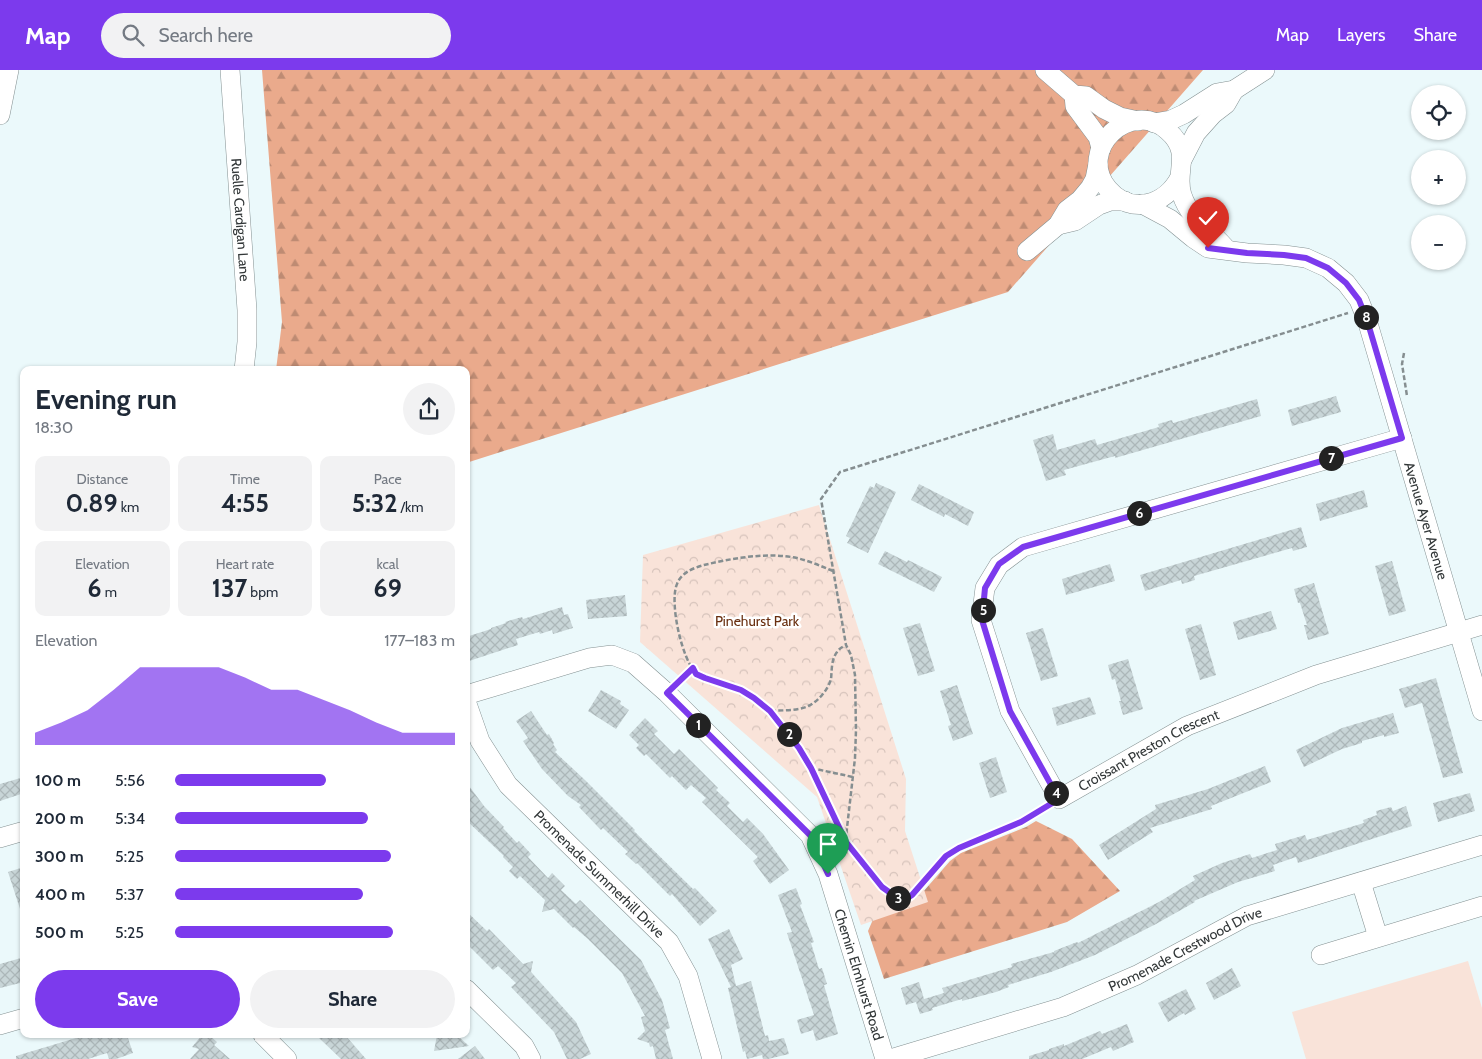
<!DOCTYPE html>
<html lang="en">
<head>
<meta charset="utf-8">
<style>
	:root { --surface:#fff; --page:#f2f2f3; --text:#1f2937; --muted:#747a83; --accent:#7c3aed }
	body { margin:0; font-family:Cabin,sans-serif; background:var(--page); color:var(--text); height:100vh; display:flex; flex-direction:column; font-size:19px; white-space:nowrap }
	* { box-sizing:border-box; margin:0 }
	p { font-size:16px; color:var(--muted) }
	.icon { flex:none; width:28px; height:28px; fill:none; stroke:currentColor; stroke-width:2; stroke-linecap:round; stroke-linejoin:round }
	.map { position:relative; flex:1; overflow:hidden }
	.details { position:absolute; left:20px; top:296px; width:450px; height:672px; display:flex; flex-direction:column; background:var(--surface); border-radius:10px; box-shadow:0 1px 4px #0004 }
	.details>* { flex:none }
	.fabs { position:absolute; left:1411px; top:15px; display:grid; gap:10px }
	.fabs a { display:grid; place-items:center; width:55px; height:55px; border-radius:50%; background:var(--surface); box-shadow:0 1px 4px #0004; font-size:25px }
	.pin { position:absolute; display:grid; place-items:center; width:42px; height:42px; color:#fff; margin:-51px -21px; border-radius:50% 50% 50% 0; rotate:-45deg; box-shadow:0 0 5px #0007 }
	.pin .icon { rotate:45deg }
	.km { position:absolute; width:25px; height:25px; margin:-12px; border-radius:50%; background:#222; color:#fff; font-size:14px; line-height:25px; text-align:center }
	.round { display:grid; place-items:center; flex:none; width:52px; height:52px; border-radius:26px; background:var(--page) }
	.summary { display:flex; align-items:center; justify-content:space-between; height:85px; padding:0 15px }
	h1 { font-size:28px; font-weight:700; line-height:38px }
	.figures { display:grid; grid-template-columns:repeat(3,1fr); gap:8px; height:85px; padding:5px 15px }
	.figures div { display:grid; align-content:center; border-radius:10px; background:var(--page); text-align:center }
	.figures b { font-size:25px; font-weight:700 }
	.figures small { font-size:14px; font-weight:400 }
	.figures p { font-size:14px }
	.chart { height:140px; padding:10px 15px }
	.chart p { display:flex; justify-content:space-between }
	.chart svg { width:100%; height:90px; margin-top:5px; fill:var(--accent); opacity:.7 }
	.button { display:flex; gap:10px; margin-top:auto; padding:10px 15px }
	.button a { flex:1; height:58px; border-radius:30px; background:var(--accent); color:#fff; font-size:20px; font-weight:700; line-height:58px; text-align:center }
	.button a+a { background:var(--page); color:var(--text) }
	ul { padding:0 15px; list-style:none; font-size:16px }
	li { display:grid; grid-template-columns:80px 60px 1fr; align-items:center; height:38px }
	li i { height:12px; border-radius:6px; background:var(--accent) }
	header { display:flex; align-items:center; gap:30px; box-sizing:border-box; height:70px; padding:0 25px; background:var(--accent); color:#fff }
	header strong { font-size:24px }
	nav { display:flex; gap:28px; margin-inline-start:auto; font-size:18px }
	.search { width:350px; height:45px; background:var(--page); display:flex; align-items:center; gap:12px; box-sizing:border-box; padding:0 18px; border-radius:28px; color:var(--muted); font-size:19px }
	.map>svg:first-child { display:block }
	.forest { fill:url(#forest-firs) }
	.park { fill:url(#park-crowns) }
	.pitch { fill:#f9e3d9 }
	.building { fill:url(#building-cross-hatch) }
	.lines { fill:none; stroke-linecap:round; stroke-linejoin:round }
	.minor-casing { stroke:#849192; stroke-width:20 }
	.path { stroke:#858e90; stroke-width:2.5; stroke-dasharray:5 2.5; stroke-linecap:butt }
	.minor { stroke:#fff; stroke-width:19 }
	.route-casing { stroke:#fff; stroke-width:10 }
	.route { stroke:#7c3aed; stroke-width:6 }
	.labels { text-anchor:middle; dominant-baseline:central; stroke-width:5; stroke-linejoin:round; paint-order:stroke }
	.street-label { font-size:14px; fill:#323738; stroke:#fff }
	.park-label { font-size:14px; fill:#692f10; stroke:#fff }
</style>
</head>
<body>
<header>
<strong>Map</strong>
<div class="search"><svg class="icon" aria-label="search" viewBox="0 0 24 24"><circle cx="10" cy="10" r="6"/><path d="M15 15l6 6"/></svg>Search here</div>
<nav><a>Map</a><a>Layers</a><a>Share</a></nav>
</header>
<div class="map">
<svg width="1482" height="989" viewBox="0 0 1482 989">
	<defs>
		<pattern id="forest-firs" width="22" height="20" patternUnits="userSpaceOnUse" patternTransform="scale(1.25)"><rect width="22" height="20" fill="#eaaa8c"/><path d="M5 1l3.5 6h-7zM16 11l3.5 6h-7z" fill="#be8b73"/></pattern>
		<pattern id="park-crowns" width="20" height="18" patternUnits="userSpaceOnUse" patternTransform="scale(1.25)"><rect width="20" height="18" fill="#f9e3d9"/><path d="M2 6a3 3 0 1 1 6 0M12 15a3 3 0 1 1 6 0" fill="none" stroke="#d6c3bb"/></pattern>
		<pattern id="building-cross-hatch" width="8" height="8" patternUnits="userSpaceOnUse" patternTransform="scale(1.25)"><rect width="8" height="8" fill="#c8d5d7"/><path d="M0 0l8 8M0 8l8-8" fill="none" stroke="#acb7b9"/></pattern>
	</defs>
	<rect width="100%" height="100%" fill="#ebf9fb"/>
	<path class="forest" d="M 262,0 L 1203,0 L 1008,222 L 466,393 L 466,300 L 276,300 L 282,252 Z
		M 1036,751 L 1072,769 L 1120,821 L 1067,852 L 884,909 L 868,861 L 881,831 L 916,830 L 950,791 L 961,783 L 1026,757 Z"/>
	<path class="park" d="M 819,435 L 906,709 L 905,761 L 928,832 L 861,855 L 817,727 L 640,572 L 643,485 Z"/>
	<path class="pitch" d="M 1468,891 L 1482,938 L 1482,989 L 1306,989 L 1292,942 Z"/>
	<path class="building" d="M 1336,326 L 1341,342 L 1292,356 L 1288,340 Z
		M 1257,329 L 1261,346 L 1115,388 L 1115,386 L 1064,400 L 1066,405 L 1046,411 L 1033,370 L 1053,364 L 1057,380 L 1095,369 L 1097,375 L 1159,357 L 1158,354 L 1172,350 L 1173,353 Z
		M 876,413 L 896,422 L 868,483 L 847,473 L 850,468 L 846,466 L 870,416 L 874,418 Z
		M 919,414 L 974,442 L 968,456 L 945,444 L 944,447 L 911,430 Z
		M 1364,420 L 1368,437 L 1320,451 L 1316,434 Z
		M 1301,457 L 1307,477 L 1293,481 L 1292,478 L 1194,506 L 1195,510 L 1182,514 L 1181,510 L 1145,521 L 1140,505 Z
		M 885,481 L 907,492 L 908,490 L 942,507 L 934,522 L 878,494 Z
		M 1392,491 L 1406,541 L 1389,546 L 1375,496 Z
		M 1110,494 L 1115,511 L 1066,525 L 1062,509 Z
		M 1314,513 L 1329,564 L 1308,570 L 1304,555 L 1307,555 L 1300,533 L 1298,533 L 1294,519 Z
		M 625,525 L 627,546 L 588,549 L 586,530 Z
		M 562,537 L 564,545 L 568,544 L 573,558 L 553,564 L 552,560 L 540,564 L 539,562 L 516,569 L 518,575 L 466,592 L 466,567 L 491,559 L 491,558 L 506,553 L 505,552 L 522,547 L 523,549 Z
		M 1271,541 L 1277,559 L 1238,570 L 1233,552 Z
		M 920,553 L 935,601 L 918,606 L 903,558 Z
		M 1201,554 L 1216,605 L 1200,610 L 1185,559 Z
		M 1043,558 L 1058,606 L 1041,611 L 1026,563 Z
		M 1128,589 L 1143,639 L 1123,645 L 1119,631 L 1121,631 L 1115,609 L 1112,610 L 1108,595 Z
		M 1436,608 L 1463,703 L 1443,708 L 1422,633 L 1405,638 L 1399,619 Z
		M 957,615 L 973,664 L 953,671 L 948,656 L 951,655 L 940,621 Z
		M 601,620 L 621,631 L 620,634 L 629,640 L 616,659 L 588,641 Z
		M 1090,627 L 1096,644 L 1057,656 L 1052,638 Z
		M 531,641 L 547,665 L 549,664 L 554,673 L 553,674 L 557,680 L 555,682 L 585,710 L 635,760 L 634,761 L 693,819 L 695,818 L 717,841 L 700,856 L 672,824 L 670,826 L 637,793 L 636,794 L 625,784 L 628,782 L 603,758 L 601,760 L 579,737 L 581,735 L 568,726 L 542,699 L 523,671 L 528,668 L 516,651 Z
		M 1393,643 L 1399,663 L 1384,667 L 1384,665 L 1362,671 L 1362,673 L 1342,679 L 1304,697 L 1296,680 L 1342,658 Z
		M 645,648 L 658,661 L 654,664 L 674,684 L 679,679 L 718,718 L 716,720 L 730,733 L 727,736 L 743,752 L 747,748 L 763,764 L 789,800 L 770,814 L 753,791 L 758,787 L 702,732 L 706,728 L 691,715 L 686,720 L 672,706 L 670,708 L 646,684 L 644,686 L 636,678 L 639,675 L 629,665 Z
		M 996,687 L 1007,722 L 990,728 L 979,693 Z
		M 1265,696 L 1271,712 L 1211,736 L 1212,739 L 1150,758 L 1153,762 L 1108,790 L 1099,775 L 1156,739 L 1155,735 L 1208,719 Z
		M 24,707 L 24,723 L 0,731 L 0,714 Z
		M 466,712 L 484,736 L 504,757 L 503,758 L 517,773 L 519,771 L 531,784 L 528,787 L 548,808 L 552,803 L 565,816 L 561,820 L 576,834 L 580,830 L 641,890 L 662,930 L 670,958 L 665,960 L 673,989 L 656,989 L 653,976 L 650,977 L 649,973 L 637,969 L 645,961 L 641,947 L 645,946 L 622,903 L 588,869 L 574,857 L 573,858 L 554,839 L 542,842 L 545,830 L 520,806 L 517,809 L 509,801 L 513,797 L 503,787 L 504,786 L 466,750 Z
		M 1470,723 L 1475,741 L 1438,752 L 1433,733 Z
		M 1406,736 L 1412,756 L 1298,793 L 1296,787 L 1273,795 L 1275,801 L 1238,812 L 1194,831 L 1195,832 L 1156,854 L 1095,885 L 1051,902 L 1008,915 L 1009,917 L 996,922 L 962,931 L 962,929 L 932,938 L 933,940 L 920,944 L 916,932 L 906,935 L 901,918 L 919,912 L 924,929 L 944,923 L 942,918 L 1012,897 L 1011,894 L 1054,882 L 1054,881 L 1077,872 L 1078,873 L 1159,832 L 1195,810 L 1193,806 L 1222,793 L 1250,784 L 1252,788 L 1277,780 L 1275,774 L 1305,765 L 1307,770 L 1364,753 L 1363,750 L 1377,745 L 1376,741 L 1391,737 L 1393,741 Z
		M 24,797 L 24,844 L 22,845 L 8,802 Z
		M 796,818 L 802,834 L 800,835 L 814,872 L 811,873 L 819,899 L 822,898 L 827,914 L 824,915 L 838,964 L 816,971 L 813,960 L 801,964 L 797,950 L 814,945 L 787,863 L 792,862 L 778,825 Z
		M 466,841 L 487,861 L 489,859 L 523,894 L 533,891 L 531,902 L 576,952 L 591,984 L 580,989 L 567,989 L 554,962 L 511,917 L 516,913 L 498,896 L 493,900 L 466,873 Z
		M 729,859 L 743,889 L 731,895 L 736,916 L 751,911 L 765,966 L 768,965 L 769,971 L 784,968 L 789,984 L 768,989 L 763,989 L 762,985 L 747,989 L 745,981 L 743,982 L 728,918 L 731,917 L 708,869 Z
		M 21,888 L 24,899 L 24,912 L 0,918 L 0,894 Z
		M 1232,898 L 1241,916 L 1214,930 L 1206,913 Z
		M 1186,919 L 1196,939 L 1185,945 L 1184,943 L 1168,952 L 1158,933 Z
		M 1127,954 L 1134,972 L 1113,981 L 1111,977 L 1082,989 L 1029,989 L 1029,986 L 1049,980 L 1049,979 L 1064,974 L 1064,976 L 1100,961 L 1102,964 Z
		M 86,965 L 127,965 L 133,983 L 116,989 L 109,989 L 107,983 L 88,989 L 16,989 L 16,986 Z
		M 202,965 L 209,965 L 217,972 L 214,975 L 230,989 L 190,989 L 199,979 L 192,977 Z
		M 316,965 L 345,965 L 366,989 L 341,989 Z
		M 437,965 L 457,965 L 469,976 L 434,981 Z
		M 475,976 L 485,989 L 458,989 Z"/>
	<g class="lines">
		<defs>
			<g id="minor">
				<path id="s1" d="M 230,0 L 247,240 L 247,272 L 244,300"/>
				<path d="M 1045,0 L 1074,25 L 1086,26 L 1104,39 L 1120,47 L 1138,51"/>
				<path d="M 1074,25 L 1075,36 L 1098,67 L 1101,78"/>
				<path d="M 0,45 L 9,0"/>
				<path d="M 1154,53 L 1171,50 L 1184,44 L 1217,23 L 1234,20 L 1265,0"/>
				<path d="M 1182,90 L 1196,63 L 1213,44 L 1226,34 L 1234,20"/>
				<path d="M 1180,107 C 1166,135 1131,146 1108,119 C 1075,80 1131,27 1168,61 C 1193,83 1174,102 1182,125 C 1190,150 1212,161 1227,180"/>
				<path id="s2" d="M 1142,134 L 1170,149 L 1193,168 L 1208,178 L 1247,183 L 1284,185 L 1306,188 L 1328,198 L 1346,213 L 1359,230 L 1367,250 L 1482,641"/>
				<path d="M 1058,155 L 1075,151 L 1099,135 L 1110,131 L 1125,131"/>
				<path d="M 1027,181 L 1058,155 L 1067,140 L 1080,130 L 1090,118 L 1095,109 L 1098,94"/>
				<path id="s3" d="M 1402,368 L 1023,477 L 999,495 L 985,518 L 981,550 L 1010,641 L 1059,729 L 1187,656 L 1316,605 L 1482,555"/>
				<path id="s4" d="M 466,625 L 589,588 L 612,585 L 633,593 L 667,623 L 810,765 L 828,804 L 885,989"/>
				<path id="s5" d="M 466,631 L 480,671 L 508,715 L 669,872 L 688,906 L 712,989"/>
				<path d="M 0,768 L 24,761"/>
				<path d="M 1361,812 L 1378,867"/>
				<path d="M 1321,885 L 1482,836"/>
				<path d="M 466,919 L 524,976 L 531,989"/>
				<path d="M 0,955 L 24,948"/>
				<path d="M 263,965 L 287,989"/>
				<path id="s6" d="M 890,989 L 1063,937 L 1137,905 L 1247,846 L 1482,775"/>
			</g>
		</defs>
		<use href="#minor" class="minor-casing"/>
		<path class="path" d="M 1404,283 L 1402,294 L 1407,326
			M 833,501 C 821,496 809,491 797,488 C 767,482 733,488 704,495 C 693,498 681,503 677,514 C 669,532 682,590 696,603 C 705,612 727,614 738,619 C 767,631 797,671 812,698 C 824,722 832,747 845,771 C 850,781 860,791 868,800 C 879,814 888,826 906,829 L 912,825 L 947,786 L 959,778 L 1021,752 L 1046,737
			M 679,612 L 693,599
			M 771,641 C 782,640 795,641 806,637 C 817,633 828,620 831,609 C 832,600 831,590 837,582 C 839,579 842,577 846,575
			M 811,698 L 853,707
			M 838,791 L 844,784 L 855,688 L 856,660 L 855,605 L 851,585 L 846,575 L 821,429 L 840,402 L 1348,243"/>
		<use href="#minor" class="minor"/>
	</g>
	<g class="lines">
		<defs>
			<path id="route" d="M 828,804 L 810,765 L 667,623 L 693,598 L 696,604 L 705,608 L 741,620 L 754,628 L 770,641 L 799,678 L 811,698 L 846,772 L 882,817 L 896,827 L 906,829 L 912,825 L 946,786 L 959,778 L 1021,752 L 1059,729 L 1010,641 L 982,550 L 985,518 L 999,494 L 1023,477 L 1402,368 L 1367,250 L 1359,230 L 1346,213 L 1328,198 L 1306,188 L 1284,185 L 1247,183 L 1208,178"/>
		</defs>
		<use href="#route" class="route-casing"/>
		<use href="#route" class="route"/>
	</g>
	<g class="labels">
		<g class="street-label">
			<text stroke="none"><textPath href="#s1" startOffset="150">Ruelle Cardigan Lane</textPath></text>
			<text stroke="none"><textPath href="#s2" startOffset="478">Avenue Ayer Avenue</textPath></text>
			<text stroke="none"><textPath href="#s3" startOffset="782">Croissant Preston Crescent</textPath></text>
			<text stroke="none"><textPath href="#s5" startOffset="222">Promenade Summerhill Drive</textPath></text>
			<text stroke="none"><textPath href="#s6" startOffset="316">Promenade Crestwood Drive</textPath></text>
			<text stroke="none"><textPath href="#s4" startOffset="569">Chemin Elmhurst Road</textPath></text>
		</g>
		<g class="park-label">
			<text x="757" y="551">Pinehurst Park</text>
		</g>
	</g>
</svg>
<div class="fabs">
<a><svg class="icon" aria-label="locate" viewBox="0 0 24 24"><circle cx="12" cy="12" r="6"/><path d="M12 2v4M12 18v4M2 12h4M18 12h4"/></svg></a>
<a>+</a>
<a>−</a>
</div>
<div class="pin" style="left:828px;top:804px;background:#1e9e55"><svg class="icon" aria-label="arrive" viewBox="0 0 24 24"><path d="M6 21V4h12l-3 4 3 4H6"/></svg></div>
<div class="pin" style="left:1208px;top:178px;background:#d93025"><svg class="icon" aria-label="check" viewBox="0 0 24 24"><path d="M5 12l5 5 9-10"/></svg></div>
<b class="km" style="left:698px;top:655px">1</b>
<b class="km" style="left:789px;top:664px">2</b>
<b class="km" style="left:898px;top:828px">3</b>
<b class="km" style="left:1056px;top:723px">4</b>
<b class="km" style="left:983px;top:540px">5</b>
<b class="km" style="left:1139px;top:443px">6</b>
<b class="km" style="left:1331px;top:388px">7</b>
<b class="km" style="left:1366px;top:247px">8</b>
<section class="details">
<div class="summary"><div><h1>Evening run</h1><p>18:30</p></div><a class="round"><svg class="icon" aria-label="share" viewBox="0 0 24 24"><path d="M12 15V3M7 8l5-5 5 5M5 13v7h14v-7"/></svg></a></div>
<div class="figures">
<div><p>Distance</p><b>0.89<small> km</small></b></div>
<div><p>Time</p><b>4:55</b></div>
<div><p>Pace</p><b>5:32<small> /km</small></b></div>
</div>
<div class="figures">
<div><p>Elevation</p><b>6<small> m</small></b></div>
<div><p>Heart rate</p><b>137<small> bpm</small></b></div>
<div><p>kcal</p><b>69</b></div>
</div>
<div class="chart"><p><span>Elevation</span>177–183 m</p>
<svg viewBox="0 0 160 44" preserveAspectRatio="none"><path d="M0 44V38L10 33L20 27L30 17L40 6L50 6L60 6L70 6L80 11L90 17L100 17L110 22L120 27L130 33L140 38L150 38L160 38V44z"/></svg>
</div>
<ul>
<li><b>100 m</b>5:56<i style="width:54%"></i></li>
<li><b>200 m</b>5:34<i style="width:69%"></i></li>
<li><b>300 m</b>5:25<i style="width:77%"></i></li>
<li><b>400 m</b>5:37<i style="width:67%"></i></li>
<li><b>500 m</b>5:25<i style="width:78%"></i></li>
</ul>
<div class="button"><a>Save</a><a>Share</a></div>
</section>
</div>
</body>
</html>
